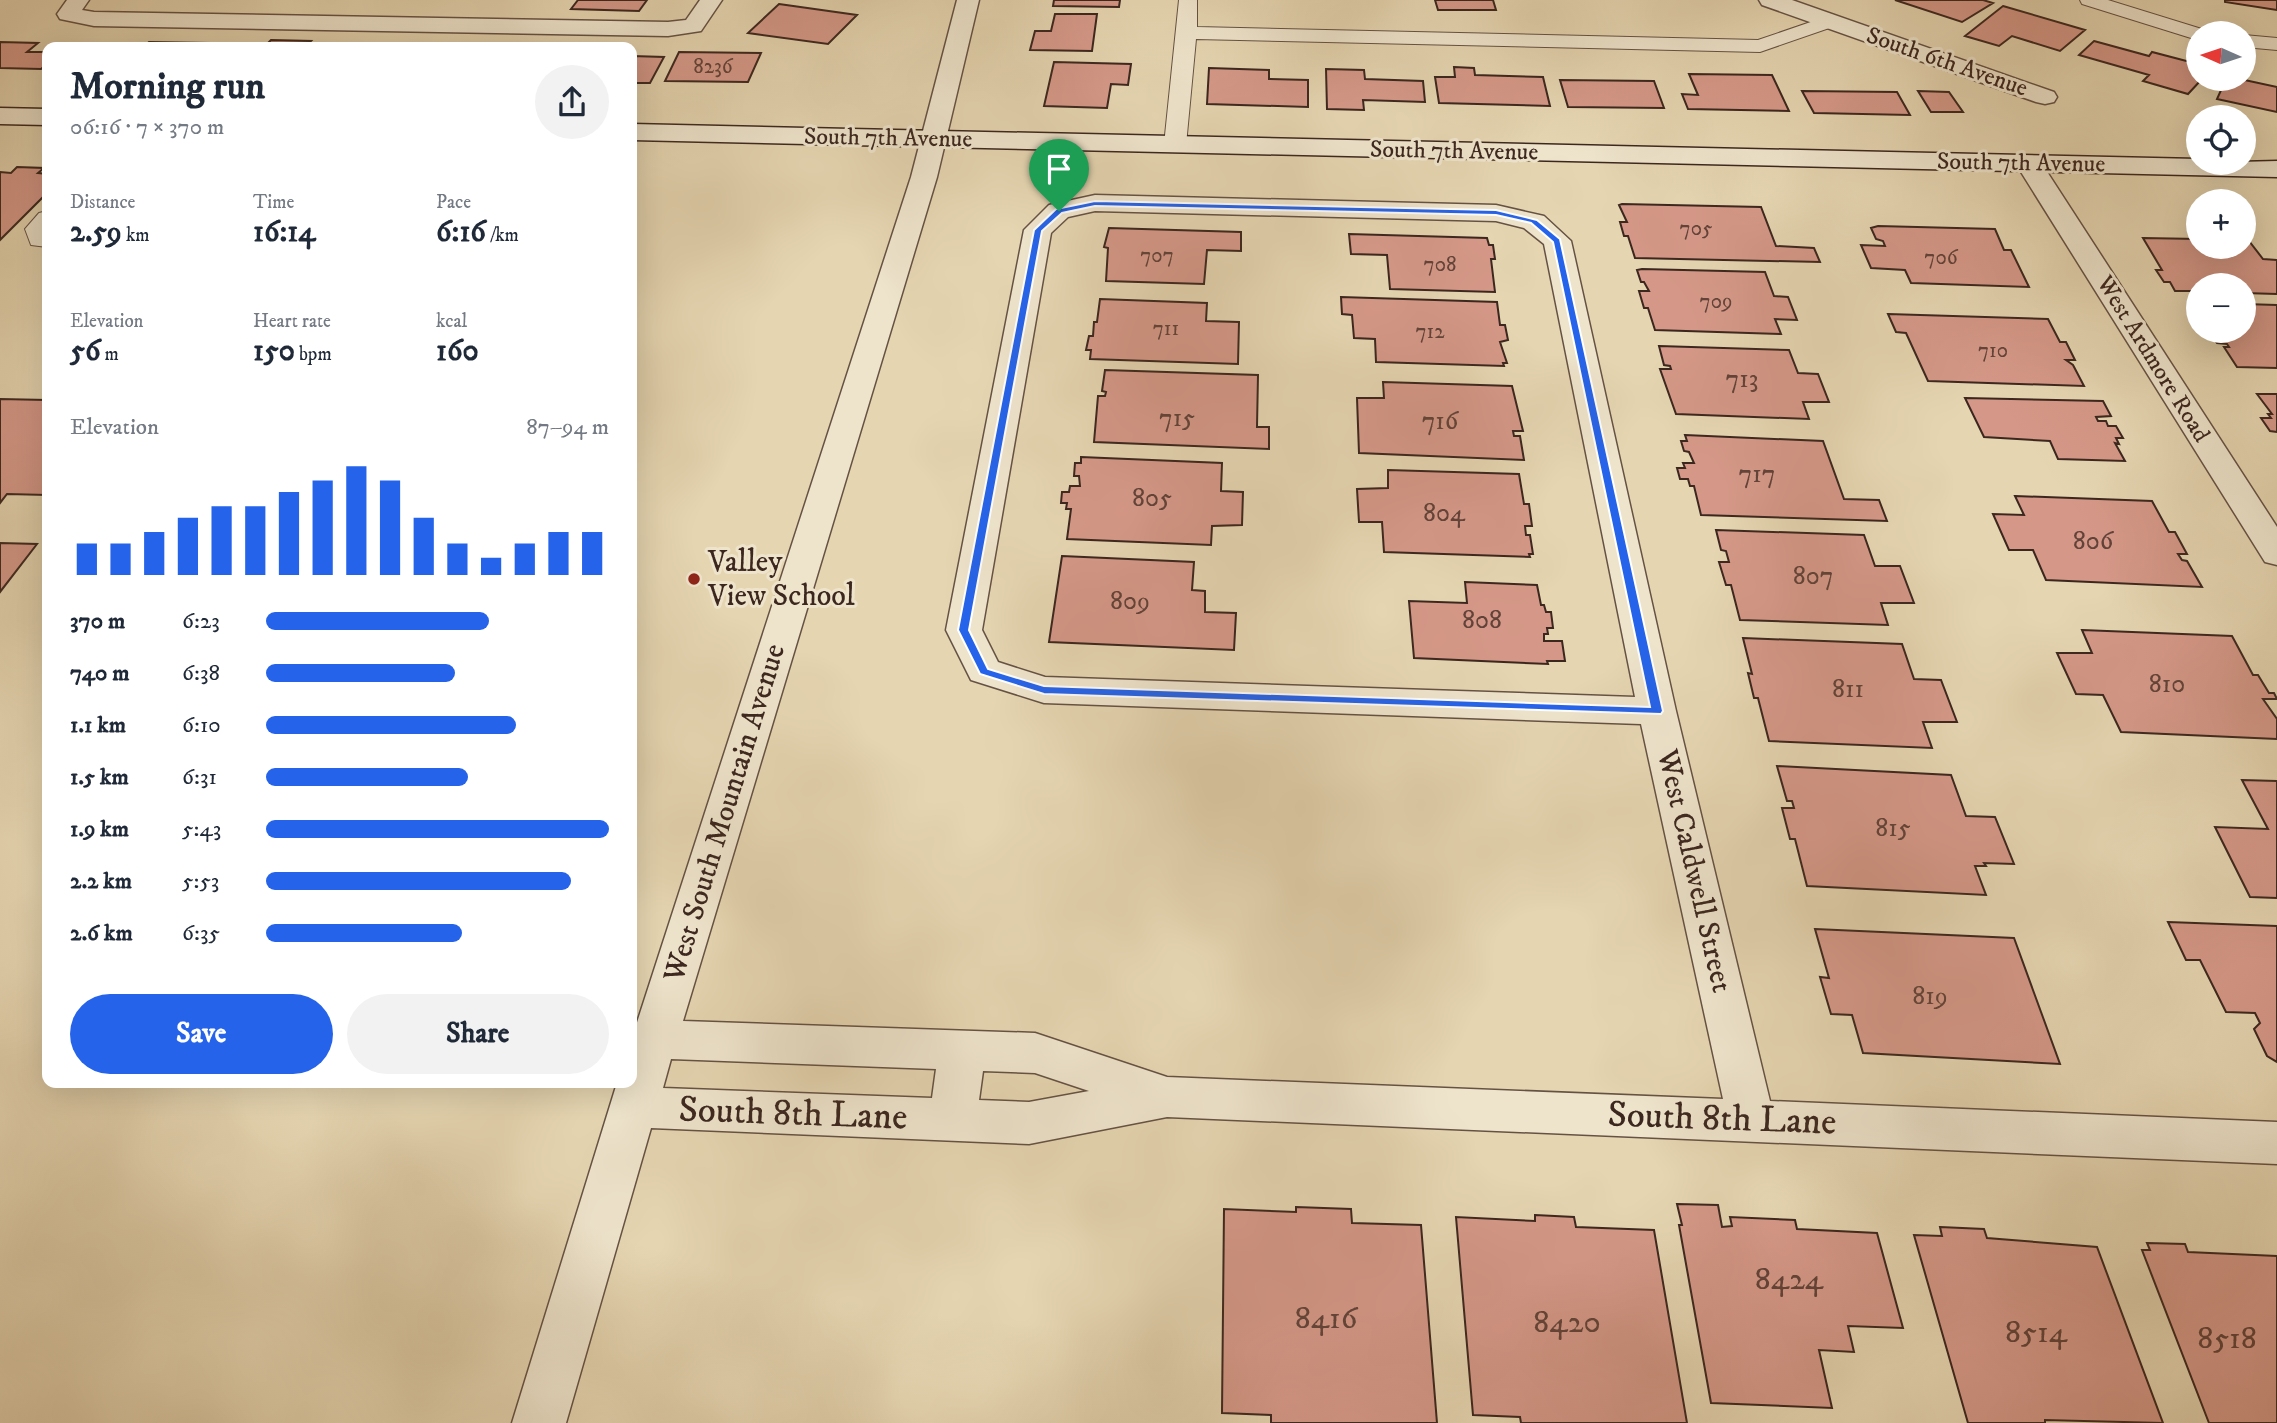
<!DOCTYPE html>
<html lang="en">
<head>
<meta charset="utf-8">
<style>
	:root { --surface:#fff; --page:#f2f2f3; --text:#1f2937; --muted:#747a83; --accent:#2563eb }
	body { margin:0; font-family:"IM FELL DW Pica",serif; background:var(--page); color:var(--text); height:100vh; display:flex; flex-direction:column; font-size:26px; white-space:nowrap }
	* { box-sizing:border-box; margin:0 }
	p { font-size:23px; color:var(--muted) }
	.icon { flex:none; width:38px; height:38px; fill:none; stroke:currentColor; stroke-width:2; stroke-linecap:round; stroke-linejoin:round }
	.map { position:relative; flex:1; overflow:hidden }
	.sheet { position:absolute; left:42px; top:42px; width:595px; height:1046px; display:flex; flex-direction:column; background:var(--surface); border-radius:14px; box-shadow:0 7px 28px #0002 }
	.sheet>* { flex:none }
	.needle { width:46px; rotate:273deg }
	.buttons { position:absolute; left:2186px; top:21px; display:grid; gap:14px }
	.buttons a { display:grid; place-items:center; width:70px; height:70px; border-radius:50%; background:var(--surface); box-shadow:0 7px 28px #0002; font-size:35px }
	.pin { position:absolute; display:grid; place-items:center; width:60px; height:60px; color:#fff; margin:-72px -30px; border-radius:50% 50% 50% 0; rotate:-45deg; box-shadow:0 0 7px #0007 }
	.pin .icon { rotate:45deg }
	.round { display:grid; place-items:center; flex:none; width:74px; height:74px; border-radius:37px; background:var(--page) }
	.head { display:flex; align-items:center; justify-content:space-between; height:119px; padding:0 28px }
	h1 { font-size:38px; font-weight:800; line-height:52px }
	.metrics { display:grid; grid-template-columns:repeat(3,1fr); gap:10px; height:119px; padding:7px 28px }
	.metrics div { display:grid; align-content:center }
	.metrics b { font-size:30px; font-weight:800 }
	.metrics small { font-size:19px; font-weight:400 }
	.metrics p { font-size:19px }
	.chart { height:196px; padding:14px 28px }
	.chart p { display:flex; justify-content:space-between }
	.chart svg { width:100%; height:126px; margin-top:7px; stroke:var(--accent); stroke-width:6 }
	.primary-button { display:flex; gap:14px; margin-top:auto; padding:14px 28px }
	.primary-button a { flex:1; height:80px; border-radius:42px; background:var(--accent); color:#fff; font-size:28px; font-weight:800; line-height:80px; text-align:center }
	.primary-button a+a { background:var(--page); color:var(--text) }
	ul { padding:0 28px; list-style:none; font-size:23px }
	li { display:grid; grid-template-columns:112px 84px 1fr; align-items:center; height:52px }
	li i { height:18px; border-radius:9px; background:var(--accent) }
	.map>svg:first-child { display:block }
	.building { fill:#d59888; stroke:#3c271f; stroke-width:2 }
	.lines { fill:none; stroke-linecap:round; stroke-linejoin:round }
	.lane-casing { stroke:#665244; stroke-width:2 }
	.street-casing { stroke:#665244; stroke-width:3 }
	.secondary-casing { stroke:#3c271f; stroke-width:3 }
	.lane { fill:#eee4cc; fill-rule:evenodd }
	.street { fill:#eee4cc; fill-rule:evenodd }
	.secondary { fill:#eee4cc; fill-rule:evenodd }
	.route { fill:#2563eb; stroke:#fff; stroke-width:2; fill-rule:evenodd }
	.poi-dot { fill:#8f2418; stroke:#eee4cc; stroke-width:2.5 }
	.labels { text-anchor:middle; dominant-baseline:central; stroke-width:6; stroke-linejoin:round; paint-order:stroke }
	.far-number-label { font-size:21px; fill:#624339 }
	.far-street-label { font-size:24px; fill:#3c271f; stroke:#eee4cc }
	.number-label { font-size:26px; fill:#624339 }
	.poi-label { font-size:30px; fill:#3c271f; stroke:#eee4cc; text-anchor:start }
	.street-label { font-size:30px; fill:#3c271f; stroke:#eee4cc }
	.near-number-label { font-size:32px; fill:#624339 }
	.near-street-label { font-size:37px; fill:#3c271f; stroke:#eee4cc }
</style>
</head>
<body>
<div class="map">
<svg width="2277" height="1423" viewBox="0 0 2277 1423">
	<rect width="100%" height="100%" fill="#e5d5b1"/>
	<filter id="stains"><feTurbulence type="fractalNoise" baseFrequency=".00286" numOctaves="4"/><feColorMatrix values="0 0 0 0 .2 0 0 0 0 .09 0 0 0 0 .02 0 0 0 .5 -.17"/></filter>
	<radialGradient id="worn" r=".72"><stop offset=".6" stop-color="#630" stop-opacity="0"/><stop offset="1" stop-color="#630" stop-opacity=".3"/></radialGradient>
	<path class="building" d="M 578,0 L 647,0 L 639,11 L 571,9 Z
		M 1054,0 L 1120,0 L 1119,7 L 1053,6 Z
		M 1435,0 L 1493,0 L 1496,10 L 1438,10 Z
		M 1895,0 L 1983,0 L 1993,3 L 1962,22 Z
		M 2225,0 L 2277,0 L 2277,10 L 2225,2 Z
		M 779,4 L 857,15 L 828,44 L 748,33 Z
		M 2003,6 L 2085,30 L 2060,51 L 2012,36 L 1999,46 L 1965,36 Z
		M 1055,14 L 1097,14 L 1092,51 L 1030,50 L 1035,31 L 1051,31 Z
		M 271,40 L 311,41 L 305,47 L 264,47 Z
		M 2094,41 L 2149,56 L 2152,52 L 2198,64 L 2198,79 L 2202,79 L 2188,94 L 2143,81 L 2149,75 L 2079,55 Z
		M 0,42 L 38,43 L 27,52 L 47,52 L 47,64 L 41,69 L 0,68 Z
		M 149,42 L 208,43 L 204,47 L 143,47 Z
		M 679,52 L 761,53 L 748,82 L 665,81 Z
		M 632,56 L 664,57 L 650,83 L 632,83 Z
		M 1054,62 L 1131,64 L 1128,85 L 1111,84 L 1107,108 L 1044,106 Z
		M 1454,67 L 1474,68 L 1475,75 L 1543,77 L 1550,106 L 1439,103 L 1435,77 L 1455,77 Z
		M 1209,68 L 1269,70 L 1269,79 L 1308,80 L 1308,107 L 1207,104 Z
		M 1326,69 L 1364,70 L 1365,79 L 1423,81 L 1425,102 L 1363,100 L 1364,110 L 1327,109 Z
		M 1689,74 L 1772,75 L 1789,111 L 1688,109 L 1682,94 L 1698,95 Z
		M 2226,79 L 2240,79 L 2277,87 L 2277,112 L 2217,99 Z
		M 1560,80 L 1654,81 L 1664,108 L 1568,107 Z
		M 1802,91 L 1897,92 L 1910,115 L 1814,113 Z
		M 1918,91 L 1949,92 L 1963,112 L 1931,112 Z
		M 17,167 L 44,168 L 38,173 L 47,174 L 47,193 L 0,240 L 0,172 L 11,173 Z
		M 1622,204 L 1761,207 L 1776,246 L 1814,248 L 1820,262 L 1635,258 L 1628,236 L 1624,236 L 1620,222 L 1627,222 L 1619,205 Z
		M 1878,226 L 1995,229 L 2004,250 L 2011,250 L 2029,287 L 1911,283 L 1905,270 L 1871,268 L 1861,245 L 1885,246 L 1883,241 L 1876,239 L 1871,228 Z
		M 1109,228 L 1241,232 L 1241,251 L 1207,250 L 1204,284 L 1106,281 L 1108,248 L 1104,247 Z
		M 1349,234 L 1487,238 L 1489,245 L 1493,245 L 1495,259 L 1491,259 L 1495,292 L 1390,289 L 1387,255 L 1351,254 Z
		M 2143,238 L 2198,239 L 2198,247 L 2244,247 L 2244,241 L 2249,241 L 2263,259 L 2277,260 L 2277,294 L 2244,293 L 2244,285 L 2198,285 L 2198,291 L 2175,291 L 2170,282 L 2164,282 L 2156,270 L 2162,270 Z
		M 1642,269 L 1765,272 L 1774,296 L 1788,297 L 1797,320 L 1775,319 L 1781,334 L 1655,330 L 1648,308 L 1644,308 L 1639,291 L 1649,291 L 1644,282 L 1641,282 L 1637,270 Z
		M 1341,297 L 1497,302 L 1500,325 L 1505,325 L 1508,340 L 1500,342 L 1507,363 L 1503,363 L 1504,366 L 1376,362 L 1375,339 L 1354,338 L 1352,315 L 1342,314 Z
		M 1100,299 L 1207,303 L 1206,321 L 1239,322 L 1238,364 L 1090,359 L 1091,350 L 1086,350 L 1089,336 L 1093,336 L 1094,322 L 1097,322 Z
		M 2244,304 L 2277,305 L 2277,368 L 2237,367 L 2224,347 L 2229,347 L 2227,344 L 2217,343 L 2208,331 L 2244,331 Z
		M 1888,314 L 2048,319 L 2060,342 L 2066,342 L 2075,360 L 2066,360 L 2073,365 L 2084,386 L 1928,381 L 1906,333 L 1896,332 Z
		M 1659,346 L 1789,350 L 1798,373 L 1818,374 L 1829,402 L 1803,402 L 1809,419 L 1676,414 L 1660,369 L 1671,369 L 1670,366 L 1664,365 Z
		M 1105,370 L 1258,375 L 1257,427 L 1269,427 L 1269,449 L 1094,442 L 1098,396 L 1105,396 L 1106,392 L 1102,391 Z
		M 1383,382 L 1512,386 L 1523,431 L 1513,431 L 1514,436 L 1520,436 L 1524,460 L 1359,453 L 1357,398 L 1384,398 Z
		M 2257,394 L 2277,394 L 2277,432 L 2270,431 L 2261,418 L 2271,418 L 2268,414 L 2272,414 Z
		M 1965,398 L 2103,401 L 2111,416 L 2096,417 L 2098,421 L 2106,421 L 2108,426 L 2116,426 L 2123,438 L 2116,438 L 2119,444 L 2115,443 L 2125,461 L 2058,459 L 2050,441 L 1984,437 Z
		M 0,399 L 47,400 L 47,495 L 7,494 L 0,503 Z
		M 1685,435 L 1823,441 L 1844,499 L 1879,500 L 1887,521 L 1701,515 L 1694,486 L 1690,486 L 1688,479 L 1680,479 L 1677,468 L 1685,468 L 1683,463 L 1694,463 L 1689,452 L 1684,451 L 1681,441 L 1687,441 Z
		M 1081,457 L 1222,463 L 1221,491 L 1243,492 L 1242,525 L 1212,526 L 1211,545 L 1067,539 L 1071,509 L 1066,509 L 1067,503 L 1061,503 L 1062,492 L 1069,492 L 1070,486 L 1080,486 L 1079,476 L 1074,476 L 1075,463 L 1081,463 Z
		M 1388,470 L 1519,474 L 1524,504 L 1529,504 L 1532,526 L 1525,526 L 1526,535 L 1530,535 L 1533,554 L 1529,554 L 1530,557 L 1384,552 L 1382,522 L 1359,522 L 1357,489 L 1388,488 Z
		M 2015,496 L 2152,501 L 2169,532 L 2175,532 L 2187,554 L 2178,554 L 2182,560 L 2187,561 L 2202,587 L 2046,580 L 2033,550 L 2009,550 L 1993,514 L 2024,515 Z
		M 1716,530 L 1864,535 L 1875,566 L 1900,566 L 1914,603 L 1881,603 L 1888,625 L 1740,620 L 1731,585 L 1726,585 L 1719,562 L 1729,562 L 1726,551 L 1721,550 Z
		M 0,543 L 37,544 L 0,592 Z
		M 1062,556 L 1194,562 L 1192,590 L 1205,591 L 1205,612 L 1236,613 L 1234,650 L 1049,642 Z
		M 1465,582 L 1537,585 L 1541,605 L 1544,605 L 1546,612 L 1551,612 L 1553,628 L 1547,628 L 1548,634 L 1544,634 L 1544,641 L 1562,641 L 1565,661 L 1547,661 L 1548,664 L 1414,658 L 1409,601 L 1467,603 Z
		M 2082,630 L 2232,636 L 2253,675 L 2258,675 L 2269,693 L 2274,693 L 2277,699 L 2263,699 L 2277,719 L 2277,739 L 2121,732 L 2103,695 L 2076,694 L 2057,653 L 2092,653 Z
		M 1743,638 L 1902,644 L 1914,679 L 1941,680 L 1957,722 L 1923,722 L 1932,748 L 1769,741 L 1758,698 L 1754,698 L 1748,673 L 1752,674 Z
		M 1777,766 L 1951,775 L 1966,816 L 1995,817 L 2014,864 L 1984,863 L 1986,866 L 1975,866 L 1986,895 L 1807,886 L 1795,839 L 1790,839 L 1782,808 L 1794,808 L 1792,801 L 1787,801 Z
		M 2242,780 L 2277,781 L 2277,898 L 2250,897 L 2215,827 L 2268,829 Z
		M 2168,922 L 2277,926 L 2277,1062 L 2267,1056 L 2254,1029 L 2260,1023 L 2255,1013 L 2226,1012 L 2200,960 L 2186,960 Z
		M 1815,929 L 2014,938 L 2060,1064 L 1863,1053 L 1852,1015 L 1831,1014 L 1820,977 L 1829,978 Z
		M 1677,1204 L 1718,1205 L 1722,1227 L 1732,1226 L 1730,1217 L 1795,1220 L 1797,1229 L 1877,1233 L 1903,1328 L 1848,1326 L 1854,1352 L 1819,1350 L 1832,1408 L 1711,1403 L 1679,1225 L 1682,1225 Z
		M 1296,1207 L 1351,1209 L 1352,1223 L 1421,1225 L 1437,1423 L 1271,1423 L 1271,1415 L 1222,1413 L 1224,1209 L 1296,1212 Z
		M 1535,1215 L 1574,1217 L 1576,1227 L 1654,1230 L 1687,1423 L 1521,1423 L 1520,1417 L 1473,1415 L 1456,1217 L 1535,1221 Z
		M 1940,1227 L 1984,1229 L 1987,1238 L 2097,1247 L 2163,1423 L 2045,1420 L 2045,1423 L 1968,1423 L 1914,1235 L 1942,1236 Z
		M 2147,1243 L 2185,1244 L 2188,1252 L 2277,1256 L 2277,1423 L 2209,1423 L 2142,1250 L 2150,1250 Z"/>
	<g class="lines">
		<defs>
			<path id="lane" d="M 1179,0 L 1197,0 L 1197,27 L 1758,40 L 1831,15 L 1840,21 L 1838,25 L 1760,52 L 1196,39 L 1186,145 L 1182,149 L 1168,149 L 1164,145 Z
				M 2080,0 L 2108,0 L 2205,30 L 2207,33 L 2198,33 L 2198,40 L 2191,38 L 2082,4 Z
				M 2244,35 L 2277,38 L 2277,50 L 2244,47 Z
				M 47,211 L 47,247 L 31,245 L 25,229 L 39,213 Z"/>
			<path id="street" d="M 67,0 L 89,0 L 82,10 L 94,12 L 668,22 L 686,20 L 700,0 L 722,0 L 701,31 L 668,36 L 94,26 L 60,19 L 57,14 Z
				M 957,0 L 979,0 L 937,177 L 683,1021 L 1035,1033 L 1167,1077 L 1723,1099 L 1641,724 L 1044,703 L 971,680 L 946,630 L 1024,230 L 1049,205 L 1095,195 L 1496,205 L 1544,216 L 1571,241 L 1676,711 L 1770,1101 L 2277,1122 L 2277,1164 L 1167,1117 L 1029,1144 L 651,1128 L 566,1423 L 512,1423 L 617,1083 L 632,1083 L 632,1038 L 911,177 ZM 1095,211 L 1496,221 L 1524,228 L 1544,244 L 1635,697 L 1045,677 L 998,662 L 982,630 L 1051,233 L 1068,217 ZM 671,1059 L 936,1069 L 932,1098 L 663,1088 ZM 983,1071 L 1035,1073 L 1089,1091 L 1029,1102 L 979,1100 Z
				M 1759,0 L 1792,0 L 2054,92 L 2057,97 L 2054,102 L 2045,104 L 2036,102 L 1762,5 Z
				M 2029,156 L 2038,158 L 2042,164 L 2277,527 L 2277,565 L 2265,562 L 2016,164 L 2020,158 Z"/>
			<path id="secondary" d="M 0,108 L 47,109 L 47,125 L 0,124 Z
				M 632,124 L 2198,159 L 2198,163 L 2277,161 L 2277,177 L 632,140 Z"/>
		</defs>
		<use href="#lane" class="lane-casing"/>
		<use href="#street" class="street-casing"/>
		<use href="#secondary" class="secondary-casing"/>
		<use href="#lane" class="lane"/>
		<use href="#street" class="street"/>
		<use href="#secondary" class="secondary"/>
	</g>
	<path class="route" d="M 1095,201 L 1496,210 L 1537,220 L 1560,239 L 1663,711 L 1661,714 L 1044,694 L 980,674 L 958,630 L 1034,230 L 1056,209 ZM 1095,206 L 1496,215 L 1531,223 L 1553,242 L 1650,707 L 1044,686 L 988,669 L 969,630 L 1042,231 L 1062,213 Z"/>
	<circle class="poi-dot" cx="694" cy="579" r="7"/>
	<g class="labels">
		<g class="far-number-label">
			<text x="713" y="67">8236</text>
			<text x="1696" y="229">705</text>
			<text x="1157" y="256">707</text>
			<text x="1941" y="258">706</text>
			<text x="1440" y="265">708</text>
			<text x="1716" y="302">709</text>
			<text x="1166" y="329">711</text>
			<text x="1430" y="332">712</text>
			<text x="1993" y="351">710</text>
		</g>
		<g class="far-street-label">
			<text transform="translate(1947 62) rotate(19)">South 6th Avenue</text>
			<text transform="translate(888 138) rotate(1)">South 7th Avenue</text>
			<text transform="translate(1454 151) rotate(1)">South 7th Avenue</text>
			<text transform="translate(2021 163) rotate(1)">South 7th Avenue</text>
			<text transform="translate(2153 359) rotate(58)">West Ardmore Road</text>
		</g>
		<g class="number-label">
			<text x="1742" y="379">713</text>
			<text x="1177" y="418">715</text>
			<text x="1440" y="421">716</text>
			<text x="1757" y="474">717</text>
			<text x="1152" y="498">805</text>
			<text x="1444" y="513">804</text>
			<text x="2093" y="541">806</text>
			<text x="1813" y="576">807</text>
			<text x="1130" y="601">809</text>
			<text x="1482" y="620">808</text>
			<text x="2167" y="684">810</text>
			<text x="1848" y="689">811</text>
			<text x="1893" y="828">815</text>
			<text x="1930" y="996">819</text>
		</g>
		<g class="poi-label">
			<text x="708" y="562">Valley<tspan x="708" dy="34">View School</tspan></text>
		</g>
		<g class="street-label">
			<text transform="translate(725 813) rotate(-73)">West South Mountain Avenue</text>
			<text transform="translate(1694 871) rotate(77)">West Caldwell Street</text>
		</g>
		<g class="near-number-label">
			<text x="1789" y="1280">8424</text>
			<text x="1326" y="1319">8416</text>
			<text x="1567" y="1323">8420</text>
			<text x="2036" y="1333">8514</text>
			<text x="2227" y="1339">8518</text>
		</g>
		<g class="near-street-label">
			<text transform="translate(793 1114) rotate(2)">South 8th Lane</text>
			<text transform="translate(1722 1119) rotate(2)">South 8th Lane</text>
		</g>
	</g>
	<rect width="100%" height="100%" filter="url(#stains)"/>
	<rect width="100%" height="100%" fill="url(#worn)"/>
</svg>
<div class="buttons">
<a><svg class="needle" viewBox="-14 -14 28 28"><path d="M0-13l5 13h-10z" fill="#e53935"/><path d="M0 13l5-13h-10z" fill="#747a83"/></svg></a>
<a><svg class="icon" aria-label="locate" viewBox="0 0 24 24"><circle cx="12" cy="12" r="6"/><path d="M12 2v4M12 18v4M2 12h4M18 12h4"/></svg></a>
<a>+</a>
<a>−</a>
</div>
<div class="pin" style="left:1059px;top:211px;background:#1e9e55"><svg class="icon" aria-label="arrive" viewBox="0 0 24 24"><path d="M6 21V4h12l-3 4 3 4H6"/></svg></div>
<section class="sheet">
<div class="head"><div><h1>Morning run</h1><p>06:16 · 7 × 370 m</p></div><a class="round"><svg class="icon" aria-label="share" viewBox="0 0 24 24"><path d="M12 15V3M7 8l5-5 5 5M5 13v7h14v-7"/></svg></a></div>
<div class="metrics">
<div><p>Distance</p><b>2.59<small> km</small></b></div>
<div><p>Time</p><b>16:14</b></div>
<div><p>Pace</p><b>6:16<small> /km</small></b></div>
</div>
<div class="metrics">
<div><p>Elevation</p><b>56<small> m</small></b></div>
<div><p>Heart rate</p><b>150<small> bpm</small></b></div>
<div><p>kcal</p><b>160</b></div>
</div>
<div class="chart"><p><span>Elevation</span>87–94 m</p>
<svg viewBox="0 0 160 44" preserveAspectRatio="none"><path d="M5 44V33M15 44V33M25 44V29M35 44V24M45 44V20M55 44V20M65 44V15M75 44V11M85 44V6M95 44V11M105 44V24M115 44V33M125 44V38M135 44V33M145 44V29M155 44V29"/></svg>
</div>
<ul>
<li><b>370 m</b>6:23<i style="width:65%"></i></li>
<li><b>740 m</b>6:38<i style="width:55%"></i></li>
<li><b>1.1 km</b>6:10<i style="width:73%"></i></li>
<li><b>1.5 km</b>6:31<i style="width:59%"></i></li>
<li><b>1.9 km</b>5:43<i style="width:100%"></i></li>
<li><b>2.2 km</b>5:53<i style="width:89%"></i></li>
<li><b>2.6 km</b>6:35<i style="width:57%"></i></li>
</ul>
<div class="primary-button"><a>Save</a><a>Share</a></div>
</section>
</div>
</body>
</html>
